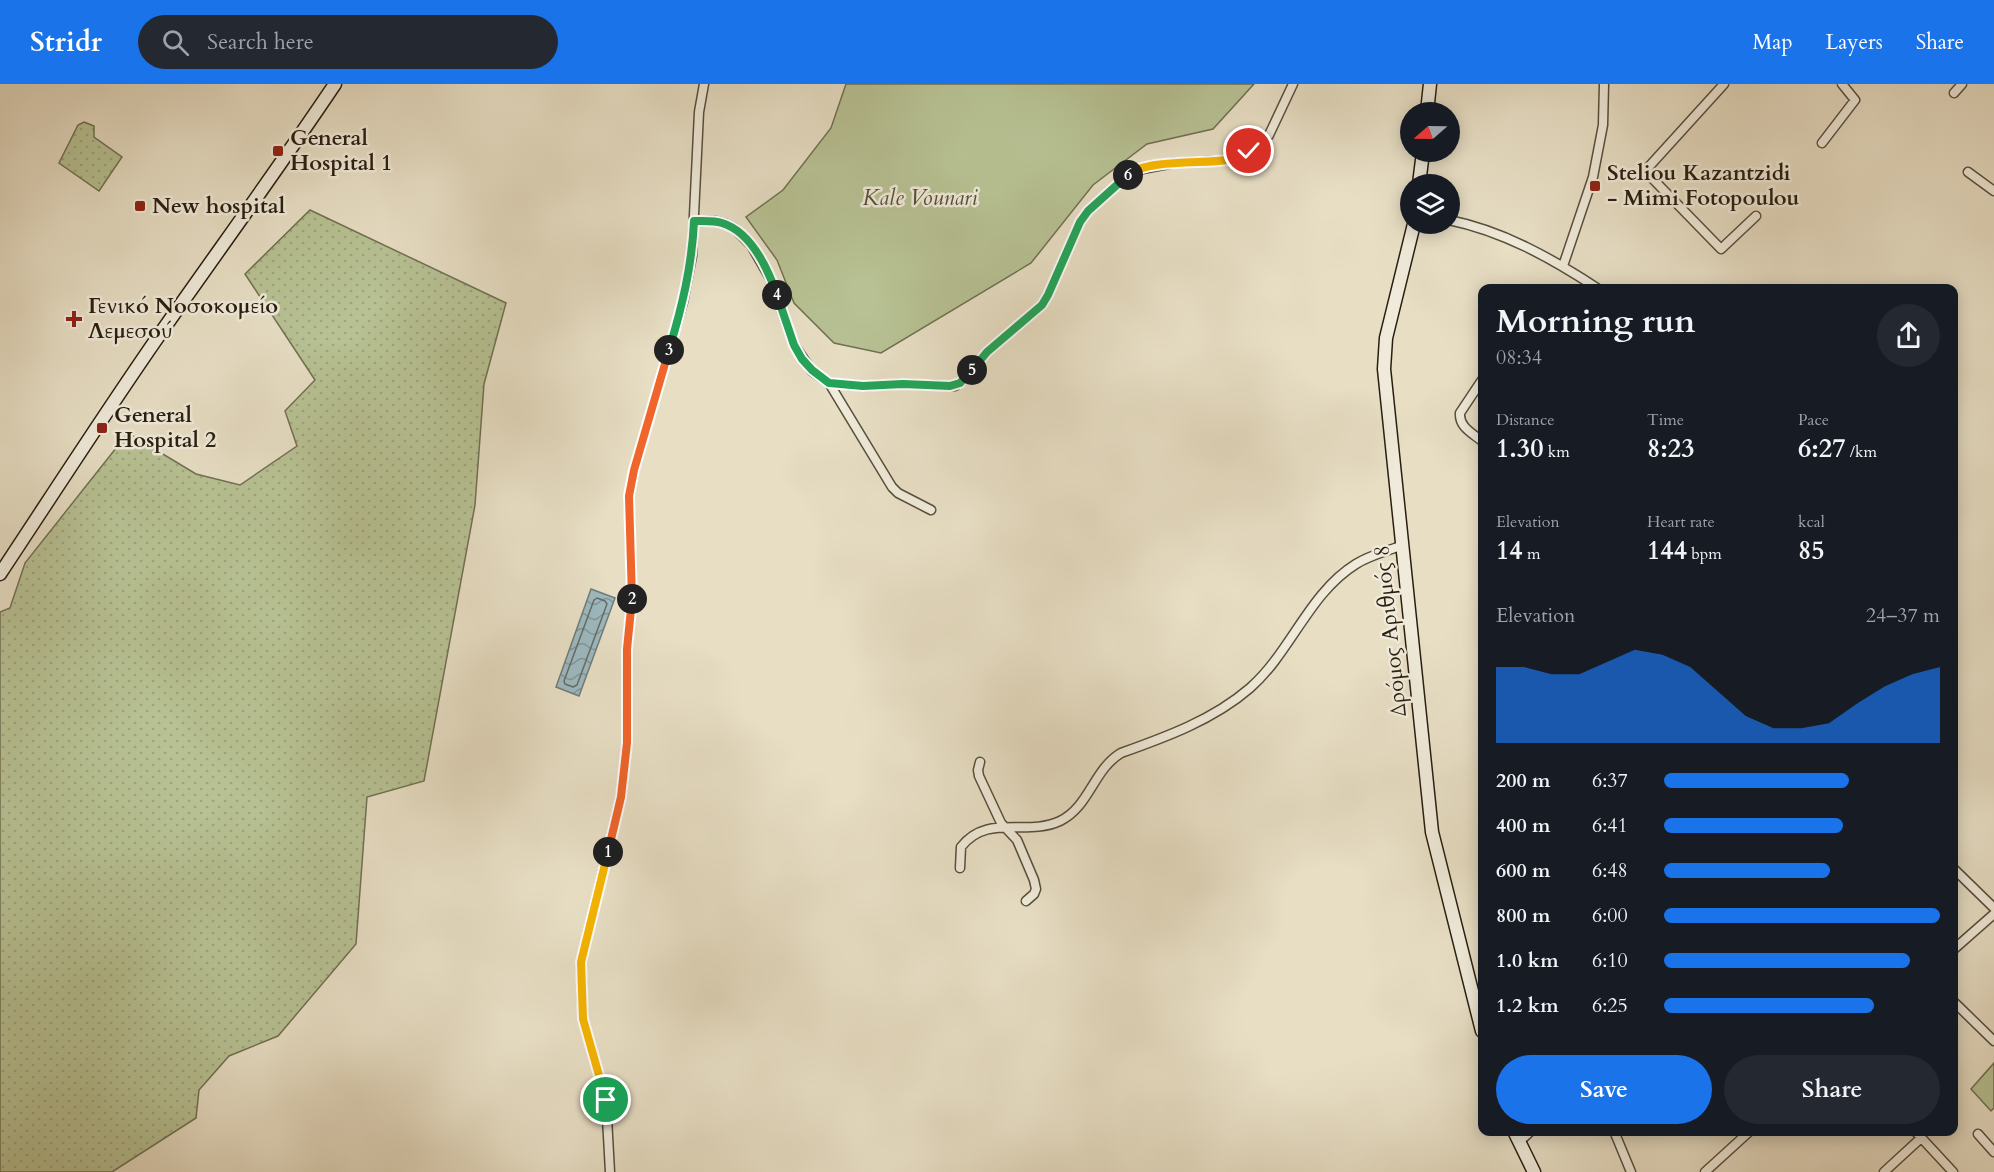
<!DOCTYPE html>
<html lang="en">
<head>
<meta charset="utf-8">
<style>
	:root { --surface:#171b24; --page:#242831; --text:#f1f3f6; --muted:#9ea1a6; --accent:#1a73e8 }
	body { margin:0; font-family:Cardo,serif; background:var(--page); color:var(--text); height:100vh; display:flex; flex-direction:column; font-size:22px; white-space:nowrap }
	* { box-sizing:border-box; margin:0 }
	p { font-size:20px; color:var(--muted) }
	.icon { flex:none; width:33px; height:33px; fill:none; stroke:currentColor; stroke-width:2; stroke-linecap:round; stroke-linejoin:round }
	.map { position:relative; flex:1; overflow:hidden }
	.side { position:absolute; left:1478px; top:200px; width:480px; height:852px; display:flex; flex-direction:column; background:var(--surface); border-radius:12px; box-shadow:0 3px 15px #0003 }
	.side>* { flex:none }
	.needle { width:39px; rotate:250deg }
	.controls { position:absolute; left:1400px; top:18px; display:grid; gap:12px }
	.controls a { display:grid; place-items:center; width:60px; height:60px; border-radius:50%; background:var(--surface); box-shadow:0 3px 15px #0003; font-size:30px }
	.pin { position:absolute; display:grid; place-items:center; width:51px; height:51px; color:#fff; margin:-26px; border:3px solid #fff; border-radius:50%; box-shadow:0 2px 6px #0007 }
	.km { position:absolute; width:30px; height:30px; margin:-15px; border-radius:50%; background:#222; color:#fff; font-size:16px; line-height:30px; text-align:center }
	.round { display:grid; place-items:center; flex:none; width:63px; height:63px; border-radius:32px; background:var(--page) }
	.overview { display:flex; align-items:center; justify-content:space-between; height:102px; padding:0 18px }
	h1 { font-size:33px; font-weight:700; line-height:45px }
	.metrics { display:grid; grid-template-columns:repeat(3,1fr); gap:9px; height:102px; padding:6px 18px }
	.metrics div { display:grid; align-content:center }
	.metrics b { font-size:26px; font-weight:700 }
	.metrics small { font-size:16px; font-weight:400 }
	.metrics p { font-size:16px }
	.chart { height:168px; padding:12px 18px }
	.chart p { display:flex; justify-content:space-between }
	.chart svg { width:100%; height:108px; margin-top:6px; fill:var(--accent); opacity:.7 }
	.button { display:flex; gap:12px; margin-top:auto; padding:12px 18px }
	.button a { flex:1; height:69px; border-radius:36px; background:var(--accent); color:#fff; font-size:24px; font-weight:700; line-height:69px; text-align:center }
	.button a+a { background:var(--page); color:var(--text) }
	ul { padding:0 18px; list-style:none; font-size:20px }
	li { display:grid; grid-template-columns:96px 72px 1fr; align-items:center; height:45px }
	li i { height:15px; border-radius:8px; background:var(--accent) }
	header { display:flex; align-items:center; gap:36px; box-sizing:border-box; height:84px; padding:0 30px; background:var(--accent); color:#fff }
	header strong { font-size:28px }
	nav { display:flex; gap:33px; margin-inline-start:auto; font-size:21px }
	.search { width:420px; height:54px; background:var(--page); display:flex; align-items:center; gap:15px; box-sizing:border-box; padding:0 21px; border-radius:33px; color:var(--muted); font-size:22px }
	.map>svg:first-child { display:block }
	.grass { fill:url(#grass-dots); stroke:#707052; stroke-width:1.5 }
	.green { fill:#b7c193; stroke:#707052; stroke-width:1.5 }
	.water { fill:url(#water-waves); stroke:#6f7b7a; stroke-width:1.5 }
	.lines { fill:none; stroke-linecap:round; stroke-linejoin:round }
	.shore { stroke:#636c68; stroke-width:1.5 }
	.street-casing { stroke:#584e3d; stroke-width:11 }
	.secondary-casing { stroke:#291e10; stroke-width:15 }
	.street { stroke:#efead9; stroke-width:8 }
	.secondary { stroke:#efead9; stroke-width:12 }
	.split-1-casing { stroke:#fff; stroke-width:12 }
	.split-2-casing { stroke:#fff; stroke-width:12 }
	.split-3-casing { stroke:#fff; stroke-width:12 }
	.split-4-casing { stroke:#fff; stroke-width:12 }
	.split-5-casing { stroke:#fff; stroke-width:12 }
	.split-6-casing { stroke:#fff; stroke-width:12 }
	.split-7-casing { stroke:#fff; stroke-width:12 }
	.split-1 { stroke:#f5b400; stroke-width:8 }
	.split-2 { stroke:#f0652b; stroke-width:8 }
	.split-3 { stroke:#f0652b; stroke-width:8 }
	.split-4 { stroke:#22a559; stroke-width:8 }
	.split-5 { stroke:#22a559; stroke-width:8 }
	.split-6 { stroke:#22a559; stroke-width:8 }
	.split-7 { stroke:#f5b400; stroke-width:8 }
	.poi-dot { fill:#8f2418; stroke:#efead9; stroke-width:2 }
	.labels { text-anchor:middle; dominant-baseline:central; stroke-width:5; stroke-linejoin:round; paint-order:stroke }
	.poi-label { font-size:22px; font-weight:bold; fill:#291e10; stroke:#efead9; text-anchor:start }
	.park-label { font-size:22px; font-style:italic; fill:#544f37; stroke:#efead9 }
	.street-label { font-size:22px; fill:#291e10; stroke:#efead9 }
</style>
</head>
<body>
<header>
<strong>Stridr</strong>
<div class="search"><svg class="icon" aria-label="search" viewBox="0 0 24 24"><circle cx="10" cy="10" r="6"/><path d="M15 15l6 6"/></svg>Search here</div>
<nav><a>Map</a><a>Layers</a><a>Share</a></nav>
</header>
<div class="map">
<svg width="1994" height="1088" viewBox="0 0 1994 1088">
	<defs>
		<pattern id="grass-dots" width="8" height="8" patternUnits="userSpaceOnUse" patternTransform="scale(1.5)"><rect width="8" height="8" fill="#b7c193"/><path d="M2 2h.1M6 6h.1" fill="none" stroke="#9da57e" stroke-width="1.8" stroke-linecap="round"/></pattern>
		<pattern id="water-waves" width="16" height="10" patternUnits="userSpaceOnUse" patternTransform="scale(1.5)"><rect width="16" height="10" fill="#9db9c0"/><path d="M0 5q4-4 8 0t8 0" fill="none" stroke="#80969b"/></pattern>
	</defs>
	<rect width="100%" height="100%" fill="#e7dec4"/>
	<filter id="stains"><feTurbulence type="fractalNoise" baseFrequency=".00333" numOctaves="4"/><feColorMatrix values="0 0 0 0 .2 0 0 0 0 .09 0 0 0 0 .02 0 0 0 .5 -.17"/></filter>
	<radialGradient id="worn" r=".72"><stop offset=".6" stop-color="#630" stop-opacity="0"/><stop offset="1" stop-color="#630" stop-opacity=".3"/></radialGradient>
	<path class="grass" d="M 84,38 L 94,42 L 94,53 L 122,73 L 99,107 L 59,79 L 78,41 Z
		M 310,126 L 506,219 L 484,300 L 475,421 L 424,697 L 367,713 L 356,860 L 278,952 L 229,972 L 199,1006 L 196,1034 L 112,1088 L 0,1088 L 0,528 L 10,524 L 25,479 L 128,349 L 196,390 L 240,401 L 297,362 L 285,327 L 315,296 L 245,190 Z"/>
	<path class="green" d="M 846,0 L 1254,0 L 1213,45 L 1147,60 L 1093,101 L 1031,179 L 881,269 L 834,259 L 794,219 L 777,176 L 746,133 L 783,106 L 831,44 Z
		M 1994,979 L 1994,1024 L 1991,1027 L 1971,1005 Z"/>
	<path class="water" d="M 591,505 L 615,514 L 579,612 L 556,603 Z"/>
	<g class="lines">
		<path class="shore" d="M 597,514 L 605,517 L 607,520 L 577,601 L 573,603 L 565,600 L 564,597 L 594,516 Z"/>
		<defs>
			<path id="street" d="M 1724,0 L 1645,87 L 1721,165 L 1756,132
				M 1954,9 L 1962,0
				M 1822,59 L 1855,16 L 1842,0
				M 1968,88 L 1994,107
				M 1449,136 C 1503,147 1551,174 1597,204
				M 694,137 L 716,137 L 724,139 L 734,144 L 751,161 L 771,196 L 794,261 L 812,287 L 829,299 L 892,403 L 898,409 L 931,426
				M 1563,182 L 1593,93 L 1603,41 L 1604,0
				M 1482,296 L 1460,329 C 1459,343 1472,349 1482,357
				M 829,299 L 863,302 L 903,300 L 955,302 L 965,295 L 987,268 L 1042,221 L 1048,211 L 1080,138 L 1088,127 L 1132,87 L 1174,79 L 1228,76 L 1249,67 L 1261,60 L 1269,51 L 1293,0
				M 980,678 L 978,686 L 979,692 L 1001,739 L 1017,756 L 1034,796 L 1036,805 L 1034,810 L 1026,817
				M 960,784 L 961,763 C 987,729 1026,753 1060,737 C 1090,722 1093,686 1121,669 C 1166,653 1213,636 1250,604 C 1291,568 1309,509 1356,480 C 1370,471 1388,467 1403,461
				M 1953,784 L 1994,824
				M 1953,866 L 1994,830
				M 1953,917 L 1994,957
				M 1614,1047 L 1631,1088
				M 1915,1047 L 1953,1088
				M 1978,1050 L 1994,1068
				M 1519,1058 L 1531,1047
				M 610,1088 L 606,1016 L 583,935 L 581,878 L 621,713 L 627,659 L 627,565 L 632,514 L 629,413 L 634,386 L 683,218 L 692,172 L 699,28 L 704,0
				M 1705,1088 L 1750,1047
				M 1884,1088 L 1921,1054"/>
			<path id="secondary" d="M 1427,28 L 1430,0
				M 1419,100 L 1423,68
				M 1414,140 L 1386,254 L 1384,285 L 1432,748 L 1482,947
				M 0,490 C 53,410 105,329 160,250 C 218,167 278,85 335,0
				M 1514,1047 L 1534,1088"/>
		</defs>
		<use href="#street" class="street-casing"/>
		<use href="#secondary" class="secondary-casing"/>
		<use href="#street" class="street"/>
		<use href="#secondary" class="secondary"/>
	</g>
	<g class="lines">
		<defs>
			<path id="split-1" d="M 606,1016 L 583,935 L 581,878 L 608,768"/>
			<path id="split-2" d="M 608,768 L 621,713 L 627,659 L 627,565 L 632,515"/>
			<path id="split-3" d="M 632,515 L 629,412 L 634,386 L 669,266"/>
			<path id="split-4" d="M 669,266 C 682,223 692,182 694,137 C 703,137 713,136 722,139 C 751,148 768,185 777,211"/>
			<path id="split-5" d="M 777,211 L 794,261 L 802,275 L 812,286 L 829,299 L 863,302 L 903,300 L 950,302 L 960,299 L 972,286"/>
			<path id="split-6" d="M 972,286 L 987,268 L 1042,221 L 1048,211 L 1080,138 L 1088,127 L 1128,91"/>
			<path id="split-7" d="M 1128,91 C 1146,75 1203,80 1227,76 C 1235,74 1242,71 1249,67"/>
		</defs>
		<use href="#split-1" class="split-1-casing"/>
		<use href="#split-2" class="split-2-casing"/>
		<use href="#split-3" class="split-3-casing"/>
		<use href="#split-4" class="split-4-casing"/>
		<use href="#split-5" class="split-5-casing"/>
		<use href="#split-6" class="split-6-casing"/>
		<use href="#split-7" class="split-7-casing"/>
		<use href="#split-1" class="split-1"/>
		<use href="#split-2" class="split-2"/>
		<use href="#split-3" class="split-3"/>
		<use href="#split-4" class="split-4"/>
		<use href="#split-5" class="split-5"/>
		<use href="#split-6" class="split-6"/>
		<use href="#split-7" class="split-7"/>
	</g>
	<g class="poi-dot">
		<rect x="272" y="61" width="12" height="12" rx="3"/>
		<rect x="1589" y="96" width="12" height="12" rx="3"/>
		<rect x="134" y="116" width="12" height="12" rx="3"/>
		<path d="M71 226h6v6h6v6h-6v6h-6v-6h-6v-6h6z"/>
		<rect x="96" y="338" width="12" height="12" rx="3"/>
	</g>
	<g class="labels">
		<g class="poi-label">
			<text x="290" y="54">General<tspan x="290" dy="25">Hospital 1</tspan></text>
			<text x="1607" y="89">Steliou Kazantzidi<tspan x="1607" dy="25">- Mimi Fotopoulou</tspan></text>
			<text x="152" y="122">New hospital</text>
			<text x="88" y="222">Γενικό Νοσοκομείο<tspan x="88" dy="25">Λεμεσού</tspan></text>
			<text x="114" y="331">General<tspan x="114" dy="25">Hospital 2</tspan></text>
		</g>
		<g class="park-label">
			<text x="920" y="114">Kale Vounari</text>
		</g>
		<g class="street-label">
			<text transform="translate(1390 547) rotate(-96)">Δρόμος Αριθμός 8</text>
		</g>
	</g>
	<rect width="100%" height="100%" filter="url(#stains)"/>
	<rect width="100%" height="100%" fill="url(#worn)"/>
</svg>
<div class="controls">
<a><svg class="needle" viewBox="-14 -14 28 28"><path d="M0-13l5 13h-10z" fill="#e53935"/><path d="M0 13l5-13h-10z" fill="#9ea1a6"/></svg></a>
<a><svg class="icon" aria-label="layers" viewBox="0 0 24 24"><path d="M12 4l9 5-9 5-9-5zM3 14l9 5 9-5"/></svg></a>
</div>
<div class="pin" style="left:606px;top:1016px;background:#1e9e55"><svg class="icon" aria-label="arrive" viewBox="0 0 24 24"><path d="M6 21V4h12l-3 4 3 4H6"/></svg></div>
<div class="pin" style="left:1249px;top:67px;background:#d93025"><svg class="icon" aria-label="check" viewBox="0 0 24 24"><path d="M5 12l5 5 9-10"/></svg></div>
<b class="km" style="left:608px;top:768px">1</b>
<b class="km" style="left:632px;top:515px">2</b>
<b class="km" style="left:669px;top:266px">3</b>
<b class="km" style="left:777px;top:211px">4</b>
<b class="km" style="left:972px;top:286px">5</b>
<b class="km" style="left:1128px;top:91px">6</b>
<section class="side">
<div class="overview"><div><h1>Morning run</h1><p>08:34</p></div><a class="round"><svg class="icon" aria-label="share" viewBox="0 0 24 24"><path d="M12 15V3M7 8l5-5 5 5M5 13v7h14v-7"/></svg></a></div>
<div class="metrics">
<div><p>Distance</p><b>1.30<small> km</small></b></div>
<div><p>Time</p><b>8:23</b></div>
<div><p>Pace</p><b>6:27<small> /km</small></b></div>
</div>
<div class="metrics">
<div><p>Elevation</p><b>14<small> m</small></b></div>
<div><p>Heart rate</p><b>144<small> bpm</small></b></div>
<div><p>kcal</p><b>85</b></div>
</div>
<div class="chart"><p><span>Elevation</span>24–37 m</p>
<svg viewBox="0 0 160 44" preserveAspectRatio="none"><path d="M0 44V13L10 13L20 16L30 16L40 11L50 6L60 8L70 13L80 23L90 33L100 38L110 38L120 36L130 28L140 21L150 16L160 13V44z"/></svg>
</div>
<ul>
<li><b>200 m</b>6:37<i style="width:67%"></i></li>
<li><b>400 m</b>6:41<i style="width:65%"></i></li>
<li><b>600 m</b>6:48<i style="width:60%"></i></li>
<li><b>800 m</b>6:00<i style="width:100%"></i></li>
<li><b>1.0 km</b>6:10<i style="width:89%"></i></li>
<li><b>1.2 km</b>6:25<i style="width:76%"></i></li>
</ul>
<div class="button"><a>Save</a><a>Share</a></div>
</section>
</div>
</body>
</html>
